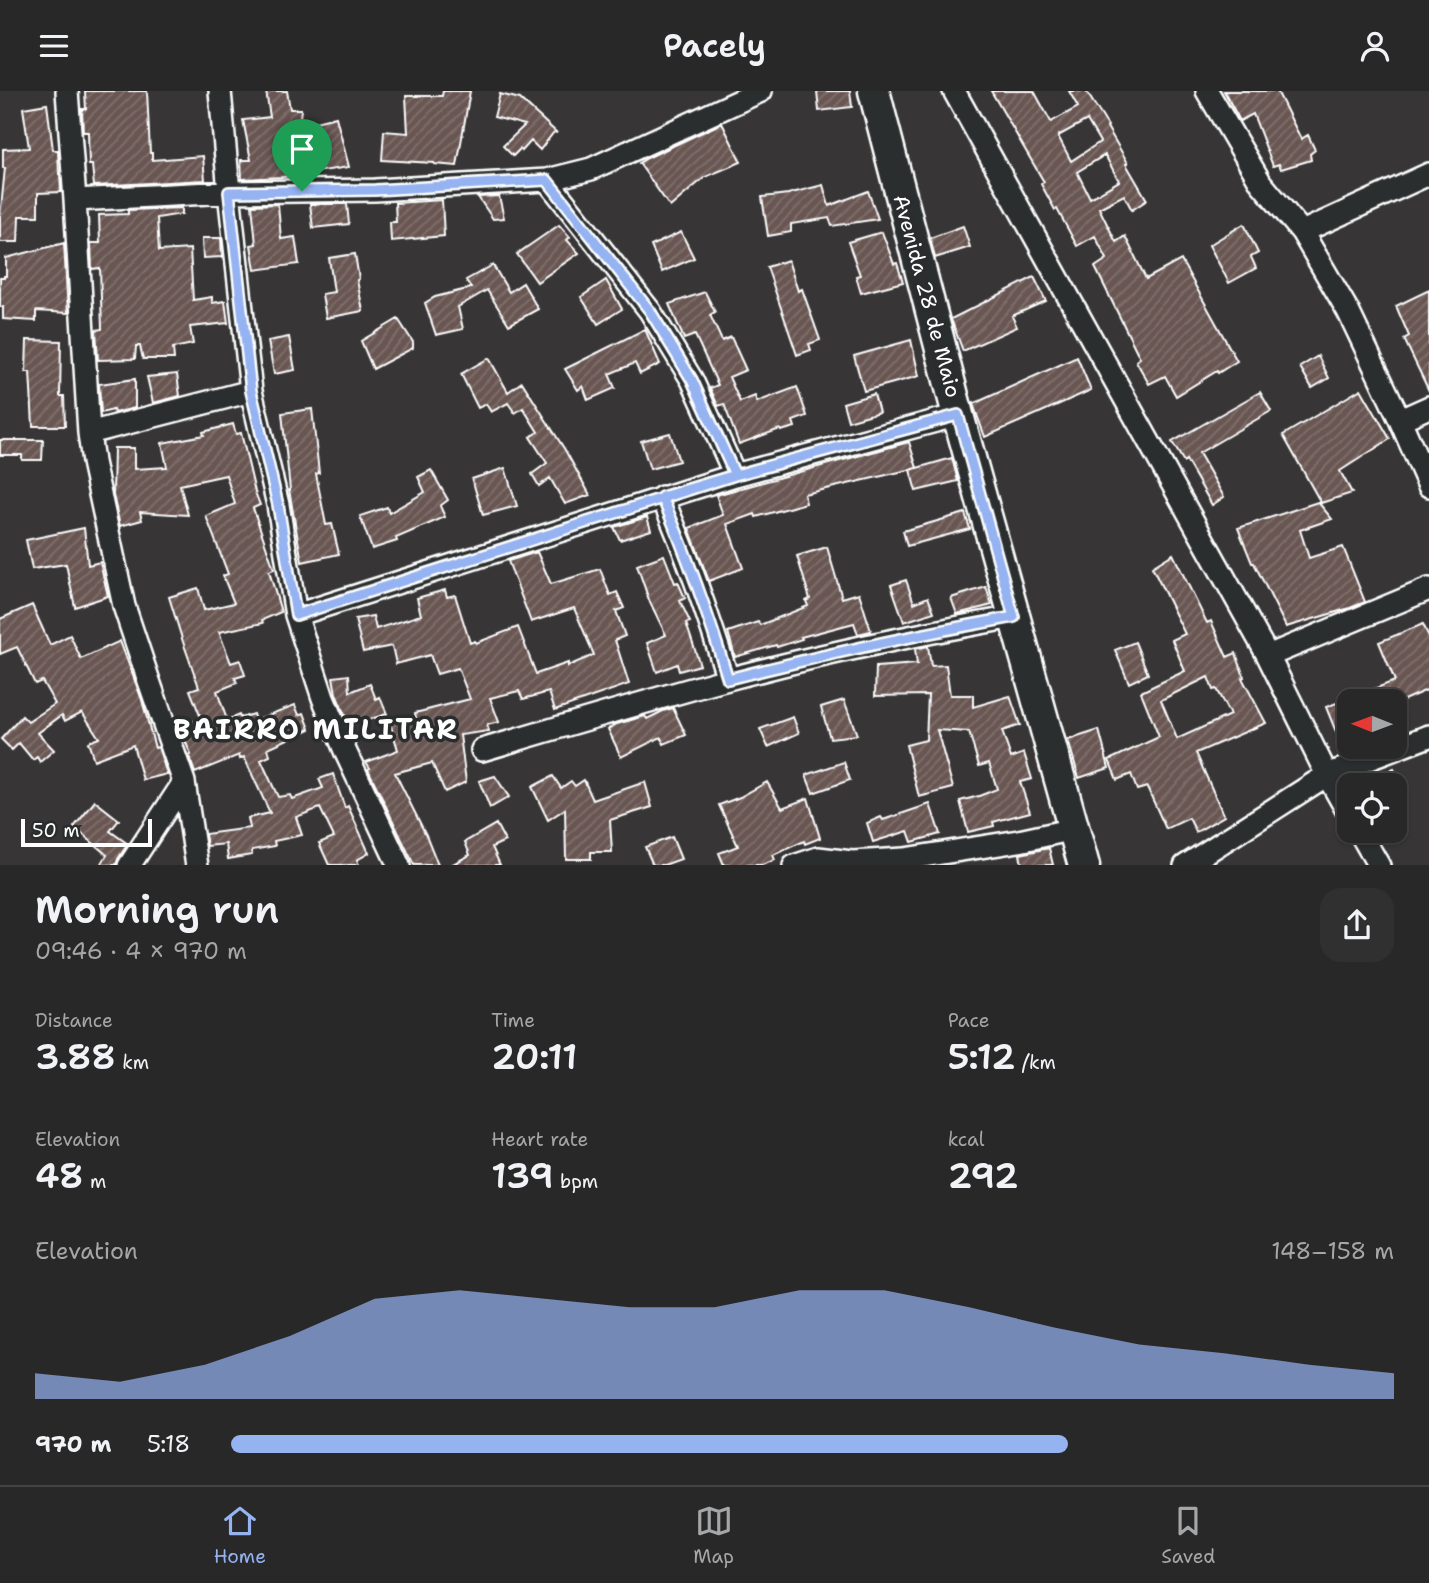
<!DOCTYPE html>
<html lang="en">
<head>
<meta charset="utf-8">
<style>
	:root { --surface:#292828; --page:#313030; --text:#f1f3f6; --muted:#a5a6a8; --line:#454445; --accent:#95b2f1 }
	body { margin:0; font-family:"Shantell Sans",sans-serif; background:var(--page); color:var(--text); height:100vh; display:flex; flex-direction:column; font-size:26px; white-space:nowrap }
	* { box-sizing:border-box; margin:0 }
	p { font-size:23px; color:var(--muted) }
	.icon { flex:none; width:38px; height:38px; fill:none; stroke:currentColor; stroke-width:2; stroke-linecap:round; stroke-linejoin:round }
	.map { position:relative; height:774px; overflow:hidden }
	.details { display:flex; flex-direction:column; background:var(--surface); flex:1 }
	.details>* { flex:none }
	.needle { width:46px; rotate:271deg }
	.tools { position:absolute; left:1337px; top:598px; display:grid; gap:14px }
	.tools a { display:grid; place-items:center; width:70px; height:70px; border-radius:14px; background:var(--surface); box-shadow:0 2px 5px #0004,0 0 0 2px var(--line); font-size:35px }
	.scale { position:absolute; left:21px; bottom:18px; width:131px; box-sizing:border-box; padding-left:7px; border:4px solid #fff; border-top:0; font-size:19px; line-height:24px; white-space:nowrap; color:#fff; -webkit-text-stroke:5px #2a2d2e; paint-order:stroke }
	.pin { position:absolute; display:grid; place-items:center; width:60px; height:60px; color:#fff; margin:-72px -30px; border-radius:50% 50% 50% 0; rotate:-45deg; box-shadow:0 0 7px #0007 }
	.pin .icon { rotate:45deg }
	.round { display:grid; place-items:center; flex:none; width:74px; height:74px; border-radius:21px; background:var(--page) }
	.overview { display:flex; align-items:center; justify-content:space-between; height:119px; padding:0 35px }
	h1 { font-size:38px; font-weight:600; line-height:52px }
	.stats { display:grid; grid-template-columns:repeat(3,1fr); gap:10px; height:119px; padding:7px 35px }
	.stats div { display:grid; align-content:center }
	.stats b { font-size:35px; font-weight:600 }
	.stats small { font-size:19px; font-weight:400 }
	.stats p { font-size:19px }
	.chart { height:196px; padding:14px 35px }
	.chart p { display:flex; justify-content:space-between }
	.chart svg { width:100%; height:126px; margin-top:7px; fill:var(--accent); opacity:.7 }
	ul { padding:0 35px; list-style:none; font-size:23px }
	li { display:grid; grid-template-columns:112px 84px 1fr; align-items:center; height:52px }
	li i { height:18px; border-radius:9px; background:var(--accent) }
	header { display:flex; justify-content:space-between; align-items:center; height:91px; padding:0 35px; background:var(--surface); font-size:32px; font-weight:600 }
	.dock { display:flex; justify-content:space-around; align-items:center; height:98px; border-top:2px solid var(--line); background:var(--surface); font-size:19px; color:var(--muted) }
	.dock a { display:grid; justify-items:center; gap:4px }
	.dock .active { color:var(--accent) }
	.map>svg:first-child { display:block }
	.building { fill:url(#building-hatch); stroke:#fff; stroke-width:2; fill-rule:evenodd }
	.lines { fill:none; stroke-linecap:round; stroke-linejoin:round }
	.street-casing { stroke:#fff; stroke-width:26 }
	.secondary-casing { stroke:#fff; stroke-width:35 }
	.street { stroke:#2a2d2e; stroke-width:21 }
	.secondary { stroke:#2a2d2e; stroke-width:30 }
	.route-casing { stroke:#fff; stroke-width:14 }
	.route { stroke:#95b2f1; stroke-width:9 }
	.labels { text-anchor:middle; dominant-baseline:central; stroke-width:7; stroke-linejoin:round; paint-order:stroke }
	.street-label { font-size:21px; fill:#fff; stroke:#2a2d2e }
	.district-label { font-size:28px; font-weight:bold; letter-spacing:2px; fill:#fff; stroke:#2a2d2e }
</style>
</head>
<body>
<header><svg class="icon" aria-label="menu" viewBox="0 0 24 24"><path d="M4 6h16M4 12h16M4 18h16"/></svg>Pacely<svg class="icon" aria-label="person" viewBox="0 0 24 24"><circle cx="12" cy="8" r="4"/><path d="M4 21q1-7 8-7t8 7"/></svg></header>
<div class="map">
<svg width="1429" height="775" viewBox="0 0 1429 775">
	<defs>
		<pattern id="building-hatch" width="6" height="6" patternUnits="userSpaceOnUse" patternTransform="scale(1.75)"><rect width="6" height="6" fill="#695753"/><path d="M-1 1l2-2M0 6l6-6M5 7l2-2" fill="none" stroke="#80706d"/></pattern>
	</defs>
	<rect width="100%" height="100%" fill="#373535"/>
	<filter id="ink" filterUnits="userSpaceOnUse"><feTurbulence type="fractalNoise" baseFrequency=".0143" numOctaves="2"/><feDisplacementMap in="SourceGraphic" scale="14" xChannelSelector="R" yChannelSelector="G"/><feConvolveMatrix kernelMatrix="1 2 1 2 8 2 1 2 1" color-interpolation-filters="sRGB"/></filter>
	<g filter="url(#ink)">
		<path class="building" d="M 85,0 L 147,0 L 150,62 L 152,62 L 152,69 L 203,65 L 205,89 L 94,95 L 92,74 L 89,74 L 88,41 L 83,41 L 82,18 L 86,18 Z
			M 266,0 L 287,0 L 290,18 L 301,18 L 300,27 L 306,28 L 307,33 L 336,26 L 349,76 L 283,86 L 242,88 L 241,69 L 251,69 L 243,29 L 270,26 Z
			M 443,0 L 470,0 L 457,75 L 434,73 L 434,72 L 382,69 L 384,40 L 408,42 L 406,5 L 442,5 Z
			M 817,0 L 850,0 L 852,16 L 819,20 Z
			M 991,0 L 1034,0 L 1051,31 L 1078,16 L 1069,0 L 1086,0 L 1108,35 L 1107,36 L 1128,72 L 1126,73 L 1147,109 L 1132,119 L 1124,104 L 1099,117 L 1116,151 L 1125,145 L 1146,188 L 1181,169 L 1237,270 L 1218,282 L 1217,280 L 1176,305 L 1165,285 L 1149,293 L 1136,270 L 1140,267 L 1095,176 L 1107,168 L 1095,145 L 1077,155 L 1057,118 L 1055,119 L 1041,93 L 1044,91 ZM 1087,29 L 1100,51 L 1071,70 L 1058,45 ZM 1105,64 L 1119,90 L 1090,107 L 1077,81 Z
			M 1224,0 L 1277,0 L 1301,48 L 1308,44 L 1315,59 L 1310,63 L 1311,69 L 1281,78 L 1279,73 L 1273,75 L 1253,23 L 1240,30 Z
			M 500,3 L 520,8 L 557,42 L 554,41 L 540,59 L 531,50 L 522,60 L 520,58 L 513,65 L 503,55 L 525,34 L 494,26 Z
			M 47,13 L 53,59 L 58,59 L 59,83 L 60,83 L 61,101 L 38,102 L 38,125 L 19,125 L 18,151 L 0,151 L 0,127 L 5,77 L 3,77 L 3,58 L 29,57 L 23,17 Z
			M 722,32 L 741,71 L 705,86 L 670,116 L 639,72 L 647,67 Z
			M 823,94 L 829,115 L 868,100 L 878,128 L 832,135 L 829,127 L 791,133 L 791,141 L 768,145 L 762,106 L 788,103 Z
			M 499,105 L 504,127 L 493,128 L 478,106 Z
			M 442,109 L 444,145 L 391,150 L 390,131 L 396,131 L 395,112 Z
			M 278,113 L 281,148 L 295,146 L 299,173 L 255,179 L 251,154 L 256,153 L 252,114 Z
			M 310,113 L 347,113 L 349,133 L 313,137 Z
			M 182,117 L 182,123 L 157,127 L 159,160 L 190,158 L 193,209 L 212,206 L 212,212 L 225,210 L 228,232 L 190,236 L 193,253 L 173,257 L 174,268 L 143,268 L 140,255 L 136,255 L 135,268 L 98,269 L 96,239 L 102,238 L 100,177 L 92,178 L 91,152 L 100,152 L 99,124 L 128,123 L 128,119 Z
			M 1244,133 L 1258,162 L 1251,166 L 1256,177 L 1229,192 L 1209,154 Z
			M 559,134 L 570,146 L 567,149 L 579,162 L 537,191 L 517,163 Z
			M 963,135 L 970,156 L 935,167 L 930,147 Z
			M 681,141 L 694,167 L 662,181 L 651,155 Z
			M 882,141 L 894,173 L 897,172 L 903,191 L 861,202 L 856,185 L 860,184 L 848,151 Z
			M 202,147 L 221,147 L 222,166 L 203,167 Z
			M 64,152 L 68,222 L 36,220 L 36,230 L 3,228 L 3,216 L 0,216 L 0,187 L 4,187 L 4,185 L 6,185 L 6,167 Z
			M 355,163 L 359,188 L 357,189 L 363,220 L 326,227 L 322,203 L 334,201 L 329,167 Z
			M 788,169 L 798,200 L 802,198 L 820,249 L 809,253 L 811,259 L 797,264 L 767,176 Z
			M 493,174 L 509,201 L 523,192 L 538,218 L 509,234 L 487,199 L 458,216 L 463,238 L 436,244 L 425,212 L 435,206 L 471,197 L 466,189 Z
			M 1034,186 L 1046,210 L 1012,225 L 1017,236 L 963,260 L 951,228 Z
			M 606,189 L 622,218 L 598,233 L 581,206 Z
			M 1429,199 L 1429,300 L 1404,248 L 1409,245 L 1396,215 Z
			M 705,201 L 715,221 L 710,224 L 722,250 L 731,246 L 746,279 L 729,286 L 740,311 L 755,305 L 757,311 L 797,296 L 807,325 L 793,330 L 795,336 L 781,340 L 780,338 L 739,353 L 724,313 L 718,315 L 710,297 L 718,294 L 695,244 L 684,248 L 669,213 Z
			M 398,228 L 413,251 L 413,257 L 373,278 L 361,250 Z
			M 645,238 L 660,273 L 640,283 L 635,272 L 609,283 L 615,297 L 588,309 L 583,295 L 578,299 L 565,278 Z
			M 289,246 L 295,279 L 274,283 L 268,250 Z
			M 27,249 L 61,250 L 60,305 L 64,305 L 65,335 L 33,335 L 30,281 L 26,281 Z
			M 911,249 L 919,285 L 864,300 L 854,265 Z
			M 1318,265 L 1329,287 L 1312,297 L 1300,276 Z
			M 1077,266 L 1091,299 L 985,346 L 973,313 Z
			M 489,267 L 508,301 L 522,291 L 565,359 L 590,404 L 565,413 L 550,387 L 539,395 L 532,383 L 547,372 L 530,346 L 538,341 L 523,317 L 515,322 L 508,312 L 491,321 L 486,313 L 478,317 L 461,283 Z
			M 177,283 L 180,305 L 153,312 L 147,286 Z
			M 135,288 L 135,317 L 114,322 L 113,319 L 101,322 L 99,293 Z
			M 1361,298 L 1390,348 L 1340,380 L 1352,402 L 1321,412 L 1283,344 Z
			M 1260,301 L 1271,320 L 1199,362 L 1224,406 L 1212,414 L 1186,369 L 1184,371 L 1172,351 Z
			M 874,303 L 879,321 L 848,330 L 843,312 Z
			M 312,318 L 319,382 L 316,383 L 326,434 L 332,433 L 339,463 L 302,471 L 289,399 L 290,399 L 282,322 Z
			M 233,333 L 236,343 L 241,342 L 255,401 L 260,414 L 253,417 L 274,478 L 269,480 L 281,521 L 262,529 L 263,532 L 219,541 L 231,572 L 240,569 L 245,584 L 235,587 L 237,592 L 217,600 L 227,629 L 239,624 L 240,627 L 253,623 L 255,629 L 295,614 L 299,624 L 304,622 L 310,638 L 268,657 L 270,665 L 261,669 L 278,706 L 290,704 L 292,708 L 323,697 L 319,688 L 333,683 L 345,717 L 348,715 L 369,762 L 357,769 L 359,774 L 329,774 L 319,752 L 334,746 L 320,717 L 296,726 L 302,744 L 274,750 L 275,755 L 252,759 L 252,764 L 228,768 L 226,753 L 207,755 L 205,743 L 250,737 L 248,727 L 270,722 L 244,666 L 240,668 L 239,664 L 195,682 L 189,665 L 191,664 L 180,637 L 201,627 L 190,599 L 199,596 L 183,551 L 169,506 L 198,497 L 204,519 L 234,512 L 223,485 L 228,483 L 206,425 L 235,413 L 226,384 L 180,394 L 188,424 L 140,421 L 142,429 L 120,435 L 113,404 L 114,357 L 134,357 L 134,378 L 167,376 L 162,352 L 204,344 L 203,341 Z
			M 670,342 L 679,370 L 650,378 L 641,350 Z
			M 0,349 L 43,349 L 42,369 L 22,369 L 22,364 L 0,364 Z
			M 909,351 L 917,377 L 804,403 L 806,412 L 756,426 L 755,423 L 727,433 L 743,477 L 709,490 L 689,437 L 723,424 L 716,404 Z
			M 952,367 L 958,390 L 916,400 L 910,379 Z
			M 505,377 L 517,415 L 483,424 L 472,388 Z
			M 431,379 L 448,409 L 440,415 L 445,426 L 396,447 L 397,450 L 372,458 L 360,425 L 387,416 L 389,422 L 425,401 L 418,386 Z
			M 1318,411 L 1332,428 L 1300,439 L 1309,467 L 1343,456 L 1365,511 L 1350,517 L 1286,536 L 1254,472 L 1252,472 L 1238,437 Z
			M 965,422 L 970,438 L 907,455 L 903,440 Z
			M 647,426 L 651,439 L 620,449 L 614,436 Z
			M 84,437 L 88,474 L 100,471 L 108,505 L 75,516 L 66,473 L 32,478 L 26,449 Z
			M 827,456 L 842,507 L 859,502 L 871,540 L 858,543 L 854,532 L 801,546 L 802,548 L 777,556 L 776,554 L 735,566 L 728,541 L 758,531 L 760,534 L 808,515 L 806,510 L 810,508 L 797,465 Z
			M 537,461 L 551,493 L 600,478 L 610,504 L 617,501 L 624,517 L 616,520 L 625,545 L 615,549 L 629,593 L 555,619 L 549,601 L 523,608 L 519,600 L 490,607 L 499,631 L 487,634 L 489,640 L 460,644 L 466,691 L 445,701 L 432,672 L 395,682 L 426,744 L 438,774 L 414,774 L 368,678 L 370,677 L 366,671 L 398,659 L 390,632 L 416,627 L 415,622 L 470,608 L 458,577 L 437,583 L 430,564 L 396,573 L 392,555 L 363,561 L 355,528 L 373,525 L 376,538 L 421,524 L 417,507 L 445,499 L 447,506 L 455,504 L 470,552 L 475,550 L 476,552 L 518,536 L 536,583 L 568,572 L 568,575 L 594,564 L 574,517 L 531,531 L 508,470 Z
			M 1173,463 L 1207,532 L 1211,530 L 1227,566 L 1236,562 L 1244,586 L 1242,587 L 1266,632 L 1196,662 L 1224,725 L 1196,741 L 1189,727 L 1166,738 L 1147,696 L 1137,699 L 1131,683 L 1117,689 L 1109,669 L 1159,646 L 1141,601 L 1185,580 L 1172,549 L 1185,543 L 1152,476 ZM 1208,586 L 1213,599 L 1216,598 L 1230,624 L 1177,648 L 1161,609 Z
			M 664,464 L 675,492 L 678,491 L 685,507 L 680,510 L 690,531 L 686,532 L 700,574 L 679,580 L 677,573 L 657,581 L 647,552 L 666,544 L 649,509 L 637,474 Z
			M 906,489 L 914,512 L 928,506 L 934,521 L 904,531 L 891,494 Z
			M 986,496 L 992,514 L 957,523 L 951,507 Z
			M 32,514 L 50,554 L 70,544 L 81,568 L 120,550 L 142,609 L 155,657 L 158,656 L 167,683 L 143,689 L 133,654 L 94,669 L 88,651 L 99,647 L 82,621 L 65,630 L 62,624 L 38,642 L 54,659 L 40,671 L 37,666 L 33,669 L 19,652 L 12,659 L 1,648 L 22,625 L 28,631 L 55,613 L 42,590 L 35,593 L 17,556 L 0,563 L 0,528 Z
			M 1423,533 L 1429,546 L 1429,598 L 1399,611 L 1349,611 L 1349,661 L 1345,663 L 1326,616 L 1395,590 L 1379,551 Z
			M 1135,551 L 1148,583 L 1129,592 L 1115,559 Z
			M 928,555 L 931,575 L 946,574 L 950,604 L 973,604 L 973,616 L 1010,605 L 1020,634 L 1002,640 L 1011,667 L 1024,662 L 1032,688 L 1020,691 L 1030,721 L 993,731 L 994,735 L 968,741 L 960,710 L 979,705 L 997,698 L 989,672 L 979,675 L 969,641 L 937,639 L 953,697 L 919,706 L 906,654 L 926,649 L 928,604 L 875,605 L 876,576 L 917,573 L 915,558 Z
			M 349,584 L 350,601 L 370,593 L 376,608 L 380,606 L 387,623 L 354,633 L 354,638 L 351,639 L 336,603 L 333,586 Z
			M 844,609 L 857,644 L 830,647 L 821,616 Z
			M 673,617 L 686,644 L 664,653 L 661,646 L 621,666 L 608,638 L 617,633 L 645,625 L 647,628 L 663,620 Z
			M 793,626 L 799,642 L 768,656 L 760,638 Z
			M 1099,639 L 1109,677 L 1079,687 L 1068,649 Z
			M 844,671 L 850,689 L 813,702 L 806,684 Z
			M 1394,678 L 1401,695 L 1353,695 L 1353,694 Z
			M 495,685 L 509,706 L 490,717 L 479,690 Z
			M 553,685 L 561,697 L 571,690 L 575,695 L 584,689 L 593,709 L 645,691 L 652,716 L 610,729 L 612,761 L 591,761 L 591,768 L 566,768 L 565,718 L 548,729 L 532,696 Z
			M 767,691 L 782,717 L 808,707 L 820,747 L 805,753 L 804,750 L 773,764 L 775,769 L 762,774 L 724,774 L 719,762 L 738,755 L 719,714 L 740,706 Z
			M 95,710 L 119,729 L 110,740 L 128,753 L 118,768 L 116,774 L 101,774 L 107,764 L 74,736 Z
			M 930,713 L 940,743 L 912,751 L 908,740 L 873,751 L 867,732 L 881,726 L 883,729 Z
			M 496,733 L 505,750 L 492,756 L 500,774 L 451,774 L 470,764 L 465,751 Z
			M 672,746 L 681,768 L 664,774 L 653,774 L 645,756 Z
			M 1049,757 L 1053,774 L 1022,774 L 1020,763 Z"/>
		<g class="lines">
			<defs>
				<path id="street" d="M 67,0 L 75,109 L 89,342 L 93,371 L 124,515 L 149,590 L 184,691 L 197,775
					M 220,0 L 229,101 L 251,300 L 278,414 L 296,524 L 323,607 L 346,662 L 399,775
					M 954,0 L 1268,565 L 1327,684 L 1349,723
					M 1207,0 L 1261,92 L 1302,141 L 1348,220 L 1400,329 L 1429,395
					M 547,89 L 650,220 L 692,289 L 735,384
					M 75,109 L 229,101 L 375,99 L 547,89 L 591,78 L 761,0
					M 1302,141 L 1429,83
					M 1400,329 L 1429,316
					M 89,342 L 251,300
					M 662,406 C 688,466 709,526 728,588
					M 296,524 L 735,384 L 958,324
					M 1268,565 L 1429,498
					M 482,659 C 564,635 646,610 728,588 C 822,563 918,543 1014,526
					M 1359,740 L 1379,775
					M 129,775 L 184,691
					M 794,775 L 818,767 L 852,771 L 904,768 L 1019,750 L 1074,738
					M 1185,775 L 1327,684 L 1429,645"/>
				<path id="secondary" d="M 874,0 L 958,324 L 1084,775"/>
			</defs>
			<use href="#street" class="street-casing"/>
			<use href="#secondary" class="secondary-casing"/>
			<use href="#street" class="street"/>
			<use href="#secondary" class="secondary"/>
		</g>
	</g>
	<g class="lines" filter="url(#ink)">
		<defs>
			<path id="route" d="M 302,100 L 229,101 L 251,300 L 278,414 L 296,524 L 735,384 L 958,324 L 1014,526 C 918,543 822,564 728,588 C 709,526 688,466 662,406 L 735,384 L 692,289 L 650,220 L 547,89 L 375,99 L 302,100"/>
		</defs>
		<use href="#route" class="route-casing"/>
		<use href="#route" class="route"/>
	</g>
	<g class="labels">
		<g class="street-label">
			<text transform="translate(927 205) rotate(75)">Avenida 28 de Maio</text>
		</g>
		<g class="district-label">
			<text x="316" y="638">BAIRRO MILITAR</text>
		</g>
	</g>
</svg>
<div class="tools">
<a><svg class="needle" viewBox="-14 -14 28 28"><path d="M0-13l5 13h-10z" fill="#e53935"/><path d="M0 13l5-13h-10z" fill="#a5a6a8"/></svg></a>
<a><svg class="icon" aria-label="locate" viewBox="0 0 24 24"><circle cx="12" cy="12" r="6"/><path d="M12 2v4M12 18v4M2 12h4M18 12h4"/></svg></a>
</div>
<div class="scale">50 m</div>
<div class="pin" style="left:302px;top:100px;background:#1e9e55"><svg class="icon" aria-label="arrive" viewBox="0 0 24 24"><path d="M6 21V4h12l-3 4 3 4H6"/></svg></div>
</div>
<section class="details">
<div class="overview"><div><h1>Morning run</h1><p>09:46 · 4 × 970 m</p></div><a class="round"><svg class="icon" aria-label="share" viewBox="0 0 24 24"><path d="M12 15V3M7 8l5-5 5 5M5 13v7h14v-7"/></svg></a></div>
<div class="stats">
<div><p>Distance</p><b>3.88<small> km</small></b></div>
<div><p>Time</p><b>20:11</b></div>
<div><p>Pace</p><b>5:12<small> /km</small></b></div>
</div>
<div class="stats">
<div><p>Elevation</p><b>48<small> m</small></b></div>
<div><p>Heart rate</p><b>139<small> bpm</small></b></div>
<div><p>kcal</p><b>292</b></div>
</div>
<div class="chart"><p><span>Elevation</span>148–158 m</p>
<svg viewBox="0 0 160 44" preserveAspectRatio="none"><path d="M0 44V35L10 38L20 32L30 22L40 9L50 6L60 9L70 12L80 12L90 6L100 6L110 12L120 19L130 25L140 28L150 32L160 35V44z"/></svg>
</div>
<ul>
<li><b>970 m</b>5:18<i style="width:72%"></i></li>
</ul>
</section>
<nav class="dock">
<a class="active"><svg class="icon" aria-label="home" viewBox="0 0 24 24"><path d="M3 11l9-7 9 7M6 9v11h12V9"/></svg>Home</a>
<a><svg class="icon" aria-label="map" viewBox="0 0 24 24"><path d="M3 6l6-2 6 2 6-2v14l-6 2-6-2-6 2zM9 4v14M15 6v14"/></svg>Map</a>
<a><svg class="icon" aria-label="saved" viewBox="0 0 24 24"><path d="M7 4h10v16l-5-4-5 4z"/></svg>Saved</a>
</nav>
</body>
</html>
